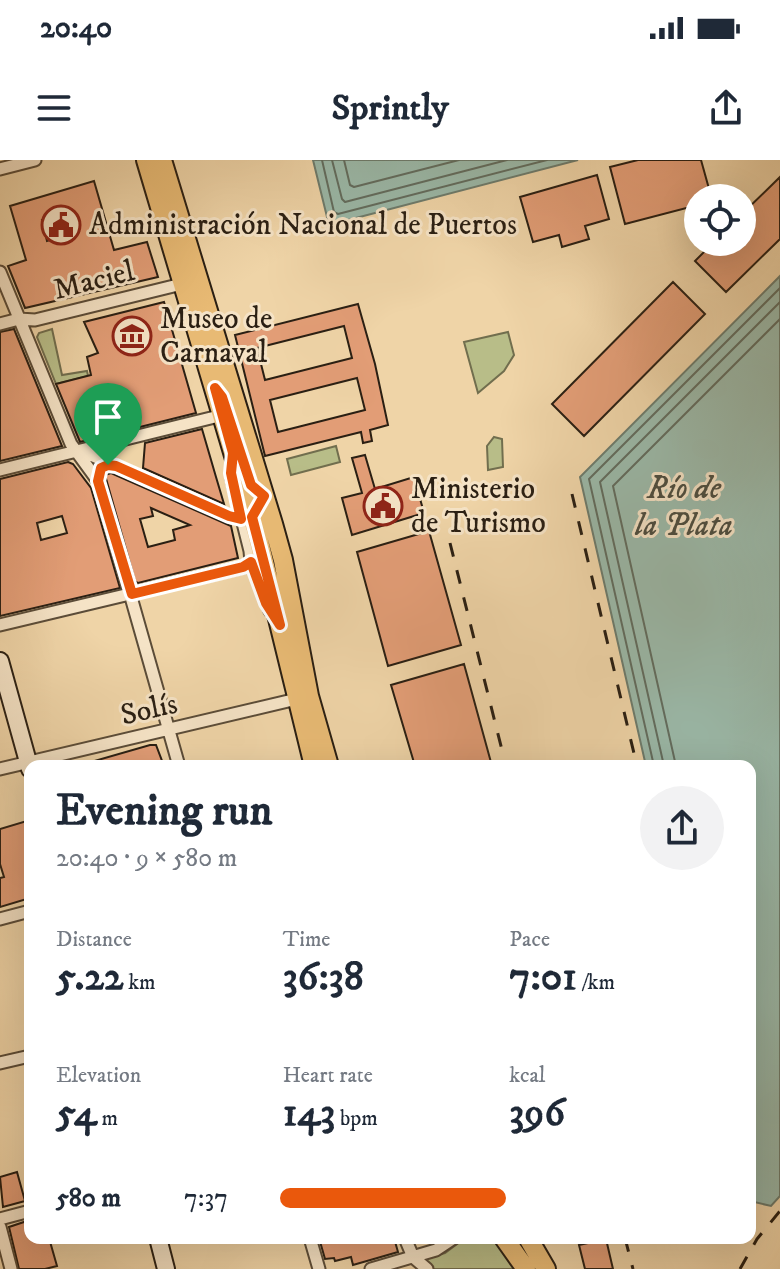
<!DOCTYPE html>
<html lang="en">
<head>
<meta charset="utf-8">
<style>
	:root { --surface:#fff; --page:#f2f2f3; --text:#1f2937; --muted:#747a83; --accent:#ea580c }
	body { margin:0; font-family:"IM FELL DW Pica",serif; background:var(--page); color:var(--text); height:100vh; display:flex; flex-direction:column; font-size:30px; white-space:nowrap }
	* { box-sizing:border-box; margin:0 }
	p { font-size:26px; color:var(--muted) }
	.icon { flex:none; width:44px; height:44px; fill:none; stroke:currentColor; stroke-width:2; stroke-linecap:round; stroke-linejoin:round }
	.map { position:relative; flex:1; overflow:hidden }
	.sheet { position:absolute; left:24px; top:600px; width:732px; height:484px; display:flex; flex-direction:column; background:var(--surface); border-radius:16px; box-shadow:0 8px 32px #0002 }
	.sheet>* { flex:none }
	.fabs { position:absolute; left:684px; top:24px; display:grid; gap:16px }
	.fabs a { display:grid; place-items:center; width:72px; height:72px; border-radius:50%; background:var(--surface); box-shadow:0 8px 32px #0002; font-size:40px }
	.pin { position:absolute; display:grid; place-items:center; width:68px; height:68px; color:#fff; margin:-82px -34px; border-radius:50% 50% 50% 0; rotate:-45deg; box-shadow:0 0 8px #0007 }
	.pin .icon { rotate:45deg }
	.round { display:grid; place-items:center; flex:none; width:84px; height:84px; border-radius:42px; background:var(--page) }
	.overview { display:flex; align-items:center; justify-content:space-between; height:136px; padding:0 32px }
	h1 { font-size:44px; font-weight:700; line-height:60px }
	.metrics { display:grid; grid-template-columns:repeat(3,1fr); gap:12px; height:136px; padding:8px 32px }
	.metrics div { display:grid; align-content:center }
	.metrics b { font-size:40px; font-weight:700 }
	.metrics small { font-size:22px; font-weight:400 }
	.metrics p { font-size:22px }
	ul { padding:0 32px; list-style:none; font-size:26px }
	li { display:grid; grid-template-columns:128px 96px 1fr; align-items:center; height:60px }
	li i { height:20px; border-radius:10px; background:var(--accent) }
	.status { display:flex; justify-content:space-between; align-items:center; height:56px; padding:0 40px; background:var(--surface); direction:ltr }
	.status svg { height:22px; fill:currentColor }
	header { display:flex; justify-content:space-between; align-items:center; height:104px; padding:0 32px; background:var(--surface); font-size:36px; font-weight:700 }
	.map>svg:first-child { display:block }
	.green { fill:#b8bd88; stroke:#716e4e; stroke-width:2 }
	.water { fill:#9ab8a8; stroke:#6d7b6c; stroke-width:2 }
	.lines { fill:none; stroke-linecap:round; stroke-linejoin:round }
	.shore { stroke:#626c5e; stroke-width:2 }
	.building { fill:#e29d76; stroke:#2a1f13; stroke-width:2; fill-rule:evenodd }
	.street-casing { stroke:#5b4c38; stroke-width:15 }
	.secondary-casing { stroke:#2a1f13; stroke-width:20 }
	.primary-casing { stroke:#2a1f13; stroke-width:22 }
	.street { stroke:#f5e3c6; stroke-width:11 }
	.secondary { stroke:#f5e3c6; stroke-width:16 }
	.primary { stroke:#e8ba74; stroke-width:18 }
	.rail { stroke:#2a1f13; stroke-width:3; stroke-dasharray:14 14; stroke-linecap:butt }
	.route-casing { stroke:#fff; stroke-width:16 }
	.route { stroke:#ea580c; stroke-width:10 }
	.labels { text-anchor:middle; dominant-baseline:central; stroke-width:6; stroke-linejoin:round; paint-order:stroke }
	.poi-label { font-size:30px; fill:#2a1f13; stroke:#f5e3c6; text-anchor:start }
	.street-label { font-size:30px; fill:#2a1f13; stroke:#f5e3c6 }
	.water-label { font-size:32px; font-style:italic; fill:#4c4d40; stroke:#f5e3c6 }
</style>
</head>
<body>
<div class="status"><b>20:40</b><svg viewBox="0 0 49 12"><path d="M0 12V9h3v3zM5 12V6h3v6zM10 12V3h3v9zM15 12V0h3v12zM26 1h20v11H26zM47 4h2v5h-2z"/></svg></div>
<header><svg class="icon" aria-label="menu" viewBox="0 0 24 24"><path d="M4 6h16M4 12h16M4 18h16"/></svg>Sprintly<svg class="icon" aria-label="share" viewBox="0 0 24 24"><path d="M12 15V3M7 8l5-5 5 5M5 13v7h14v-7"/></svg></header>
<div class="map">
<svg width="780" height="1109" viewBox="0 0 780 1109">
	<rect width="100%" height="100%" fill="#efd4a7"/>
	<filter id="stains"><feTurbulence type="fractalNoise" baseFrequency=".0025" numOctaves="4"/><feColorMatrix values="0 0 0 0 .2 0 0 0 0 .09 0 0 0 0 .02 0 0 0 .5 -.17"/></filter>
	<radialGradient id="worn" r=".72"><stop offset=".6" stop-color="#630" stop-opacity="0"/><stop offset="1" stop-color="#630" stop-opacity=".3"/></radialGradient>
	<path class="green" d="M 52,169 L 62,215 L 87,211 L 88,216 L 56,224 L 37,177 L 39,173 Z
		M 508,172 L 514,195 L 504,211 L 478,233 L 464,182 Z
		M 494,277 L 502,279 L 503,307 L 488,310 L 487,286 Z
		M 336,286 L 340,302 L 291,315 L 287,299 Z
		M 465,1078 L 494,1078 L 517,1109 L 418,1109 L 413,1105 L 415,1101 L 445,1093 Z"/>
	<path class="water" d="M 313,0 L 578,0 L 329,65 Z
		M 780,116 L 780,1036 L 771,1046 L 750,1041 L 750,606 L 646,606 L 580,317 Z"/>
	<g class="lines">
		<path class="shore" d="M 322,0 L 334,52 L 338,54 L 547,0
			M 332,0 L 342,39 L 345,42 L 507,0
			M 344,0 L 350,25 L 354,27 L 459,0
			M 654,606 L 589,319 L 780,128
			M 664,606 L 600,322 L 780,142
			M 676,606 L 613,326 L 780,159"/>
	</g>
	<path class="building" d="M 638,0 L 701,0 L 711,36 L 698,38 L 698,45 L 625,64 L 610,7 Z
		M 597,15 L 609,59 L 585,66 L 589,79 L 562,87 L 559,75 L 533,82 L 520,37 Z
		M 780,17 L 780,79 L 726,132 L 695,101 L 714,82 L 742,82 L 742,54 Z
		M 94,21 L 114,90 L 147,82 L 158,117 L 25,148 L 8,106 L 26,100 L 10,46 ZM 73,51 L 79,71 L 47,81 L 42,60 Z
		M 673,122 L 705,154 L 584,276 L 552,244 Z
		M 164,142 L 196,253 L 80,282 L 56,224 L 91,215 L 87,197 L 98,193 L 84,162 Z
		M 358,144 L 375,204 L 388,265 L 370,270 L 372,281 L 363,283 L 361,272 L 265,296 L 235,175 ZM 344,166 L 352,198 L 265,220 L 257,188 ZM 357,218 L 365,250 L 278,272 L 270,240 Z
		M 14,169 L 62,286 L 0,301 L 0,172 Z
		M 202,269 L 216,317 L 224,344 L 143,308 L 145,283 Z
		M 365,295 L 375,329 L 414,317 L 424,353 L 352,375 L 342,338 L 362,333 L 352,298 Z
		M 68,302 L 73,304 L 91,328 L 120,428 L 0,456 L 0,319 ZM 62,356 L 67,373 L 41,380 L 37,363 Z
		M 111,313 L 231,366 L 238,398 L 138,423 L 135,421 L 105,315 ZM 151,348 L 190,365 L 173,370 L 175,380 L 148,387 L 140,359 L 153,356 Z
		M 429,371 L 461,485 L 388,506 L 357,392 Z
		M 464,504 L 492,606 L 415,606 L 391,525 Z
		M 150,585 L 156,585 L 164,606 L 84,606 L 84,604 Z
		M 30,660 L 30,738 L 0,747 L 0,718 L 4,717 L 0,704 L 0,669 Z
		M 17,1012 L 25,1041 L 3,1047 L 0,1017 Z
		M 30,1060 L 30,1078 L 49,1078 L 57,1106 L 45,1109 L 19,1109 L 9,1067 Z
		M 319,1078 L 394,1078 L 398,1092 L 353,1105 L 351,1097 L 335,1101 L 334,1098 L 325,1099 Z
		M 606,1079 L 613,1109 L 585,1109 L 579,1085 Z"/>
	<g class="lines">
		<defs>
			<path id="street" d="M 0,9 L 35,0
				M 0,112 L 71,284 L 98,321 L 179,606
				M 0,164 L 19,159 L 35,160 L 186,123
				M 80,292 L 93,296 L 229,356 L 241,359
				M 0,310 L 223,255
				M 232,319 L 250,391 L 251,402 L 270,451
				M 0,465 L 243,407 L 251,402
				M 0,609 L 301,538
				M 0,759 L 30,751
				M 0,903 L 30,896
				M 0,1059 L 30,1051
				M 0,1067 L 11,1109
				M 310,1078 L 319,1109
				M 405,1078 L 413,1097 L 427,1109
				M 371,1109 L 436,1090 L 454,1078"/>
			<path id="secondary" d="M 0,501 L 30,609
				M 158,1078 L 166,1109"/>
			<path id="primary" d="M 146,0 L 257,373 L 314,606
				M 162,0 L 273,364 L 283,400 L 309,536 L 329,606
				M 504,1078 L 526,1109
				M 528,1078 L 546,1109"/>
		</defs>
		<use href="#street" class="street-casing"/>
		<use href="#secondary" class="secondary-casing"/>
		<use href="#primary" class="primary-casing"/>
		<use href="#street" class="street"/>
		<use href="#secondary" class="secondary"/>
		<use href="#primary" class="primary"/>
		<path class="rail" d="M 572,334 L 637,606
			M 450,383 L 506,606
			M 625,1078 L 633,1109
			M 740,1109 L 757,1079 L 780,1051"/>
	</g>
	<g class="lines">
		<defs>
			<path id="route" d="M 215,228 L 222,237 L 251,325 L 264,336 L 252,357 L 280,465 L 266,443 L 251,402 L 243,407 L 132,434 L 98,321 L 101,308 L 108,305 L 116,306 L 229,356 L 241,359 L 231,313 L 233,293 Z"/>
		</defs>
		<use href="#route" class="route-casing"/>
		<use href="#route" class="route"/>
	</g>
	<defs>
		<symbol id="civic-ring" viewBox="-11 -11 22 22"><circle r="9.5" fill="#f5e3c6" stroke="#8f2418" stroke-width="1.5"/><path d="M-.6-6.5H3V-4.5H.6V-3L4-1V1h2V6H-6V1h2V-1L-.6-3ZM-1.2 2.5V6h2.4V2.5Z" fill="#8f2418"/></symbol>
		<symbol id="museum-ring" viewBox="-11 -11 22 22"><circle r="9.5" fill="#f5e3c6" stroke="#8f2418" stroke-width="1.5"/><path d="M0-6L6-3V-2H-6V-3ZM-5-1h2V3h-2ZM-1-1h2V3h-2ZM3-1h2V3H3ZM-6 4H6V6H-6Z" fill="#8f2418"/></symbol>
	</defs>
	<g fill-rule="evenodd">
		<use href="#civic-ring" x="39" y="43" width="44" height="44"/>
		<use href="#museum-ring" x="110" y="154" width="44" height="44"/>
		<use href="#civic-ring" x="361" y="324" width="44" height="44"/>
	</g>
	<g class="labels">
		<g class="poi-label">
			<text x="89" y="65">Administración Nacional de Puertos</text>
			<text x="160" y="159">Museo de<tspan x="160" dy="34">Carnaval</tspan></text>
			<text x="411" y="329">Ministerio<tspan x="411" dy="34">de Turismo</tspan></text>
		</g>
		<g class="street-label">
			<text transform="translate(94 121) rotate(-14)">Maciel</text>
			<text transform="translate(149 550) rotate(-13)">Solís</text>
		</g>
		<g class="water-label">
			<text x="684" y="329">Río de<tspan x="684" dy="37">la Plata</tspan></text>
		</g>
	</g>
	<rect width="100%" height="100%" filter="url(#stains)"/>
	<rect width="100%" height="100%" fill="url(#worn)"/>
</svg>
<div class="fabs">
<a><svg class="icon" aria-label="locate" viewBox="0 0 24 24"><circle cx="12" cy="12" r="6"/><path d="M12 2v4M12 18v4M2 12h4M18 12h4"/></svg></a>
</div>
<div class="pin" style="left:108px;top:305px;background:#1e9e55"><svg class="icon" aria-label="arrive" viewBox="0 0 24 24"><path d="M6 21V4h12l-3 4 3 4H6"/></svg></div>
<section class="sheet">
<div class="overview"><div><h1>Evening run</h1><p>20:40 · 9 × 580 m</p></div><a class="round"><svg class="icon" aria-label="share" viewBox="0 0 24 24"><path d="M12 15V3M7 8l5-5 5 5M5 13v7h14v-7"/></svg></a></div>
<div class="metrics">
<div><p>Distance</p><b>5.22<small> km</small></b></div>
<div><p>Time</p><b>36:38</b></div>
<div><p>Pace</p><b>7:01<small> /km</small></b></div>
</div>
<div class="metrics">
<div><p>Elevation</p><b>54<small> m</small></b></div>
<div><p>Heart rate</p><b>143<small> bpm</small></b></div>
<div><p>kcal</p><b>396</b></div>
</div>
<ul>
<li><b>580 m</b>7:37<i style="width:51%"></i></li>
</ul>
</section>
</div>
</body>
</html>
